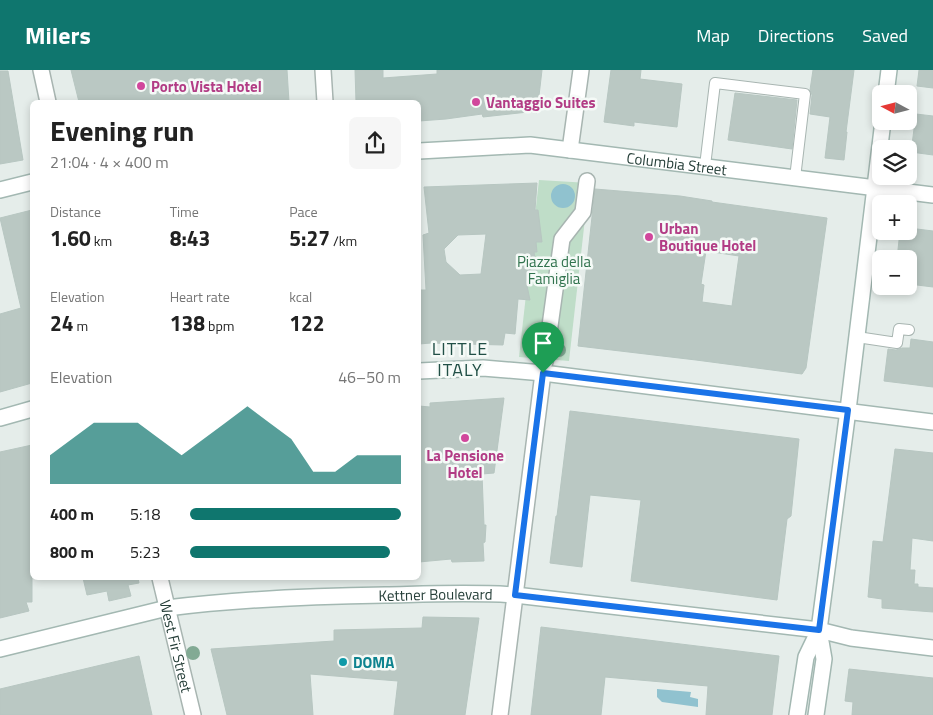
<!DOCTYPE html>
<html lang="en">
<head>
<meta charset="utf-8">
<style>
	:root { --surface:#fff; --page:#f6f6f6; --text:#222; --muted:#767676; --accent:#0f766e }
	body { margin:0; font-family:"Titillium Web",sans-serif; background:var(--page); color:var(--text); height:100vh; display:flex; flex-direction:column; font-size:19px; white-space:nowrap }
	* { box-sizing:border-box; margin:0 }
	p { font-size:16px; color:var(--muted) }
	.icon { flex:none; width:28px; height:28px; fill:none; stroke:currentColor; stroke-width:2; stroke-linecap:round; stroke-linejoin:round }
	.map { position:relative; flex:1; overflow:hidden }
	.side { position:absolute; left:30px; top:30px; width:391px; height:480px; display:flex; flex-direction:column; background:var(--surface); border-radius:8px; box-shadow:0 2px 8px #0003 }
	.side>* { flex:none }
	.needle { width:32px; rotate:277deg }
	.buttons { position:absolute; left:872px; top:15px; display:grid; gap:10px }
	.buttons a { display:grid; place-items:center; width:45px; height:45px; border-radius:8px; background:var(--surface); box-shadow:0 2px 8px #0003; font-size:25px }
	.pin { position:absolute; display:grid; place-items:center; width:42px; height:42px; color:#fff; margin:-51px -21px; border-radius:50% 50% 50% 0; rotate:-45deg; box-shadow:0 0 5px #0007 }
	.pin .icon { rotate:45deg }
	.round { display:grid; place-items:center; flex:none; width:52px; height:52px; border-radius:8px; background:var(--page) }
	.overview { display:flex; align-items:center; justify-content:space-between; height:85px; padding:0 20px }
	h1 { font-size:28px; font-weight:700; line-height:38px }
	.figures { display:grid; grid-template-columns:repeat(3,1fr); gap:8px; height:85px; padding:5px 20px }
	.figures div { display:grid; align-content:center }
	.figures b { font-size:21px; font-weight:700 }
	.figures small { font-size:14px; font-weight:400 }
	.figures p { font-size:14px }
	.chart { height:140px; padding:10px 20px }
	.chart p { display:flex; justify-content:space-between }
	.chart svg { width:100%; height:90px; margin-top:5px; fill:var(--accent); opacity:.7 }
	ul { padding:0 20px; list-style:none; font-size:16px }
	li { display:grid; grid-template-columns:80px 60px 1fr; align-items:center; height:38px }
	li i { height:12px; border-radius:6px; background:var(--accent) }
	header { display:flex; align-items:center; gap:30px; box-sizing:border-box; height:70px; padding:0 25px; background:var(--accent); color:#fff }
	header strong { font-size:24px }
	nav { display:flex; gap:28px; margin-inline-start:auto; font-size:18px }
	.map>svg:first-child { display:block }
	.green { fill:#bfddc8 }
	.water { fill:#90c2cf }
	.building { fill:#bac8c3; stroke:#b7c6c1; fill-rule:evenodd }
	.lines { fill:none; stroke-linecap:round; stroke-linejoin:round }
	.lane-casing { stroke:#a8b5b1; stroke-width:12 }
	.street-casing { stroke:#a8b5b1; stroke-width:18 }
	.secondary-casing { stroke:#a3b8b2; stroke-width:18 }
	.lane { stroke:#fff; stroke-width:10 }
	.street { stroke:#fff; stroke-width:15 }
	.secondary { stroke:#fff; stroke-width:15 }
	.tree { fill:#82aa94 }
	.route-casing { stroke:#fff; stroke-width:10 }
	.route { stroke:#1a73e8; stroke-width:6 }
	.hotel-dot { fill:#d1479c; stroke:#f5faf7; stroke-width:2 }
	.culture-dot { fill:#0f9aa8; stroke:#f5faf7; stroke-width:2 }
	.labels { text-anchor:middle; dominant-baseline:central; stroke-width:5; stroke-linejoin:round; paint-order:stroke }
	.hotel-label { font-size:15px; font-weight:bold; fill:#b23c85; stroke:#f5faf7; text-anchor:start }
	.street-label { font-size:15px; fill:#253e38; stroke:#f5faf7 }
	.park-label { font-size:15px; fill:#31734e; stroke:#f5faf7 }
	.culture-label { font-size:15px; font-weight:bold; fill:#0d838f; stroke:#f5faf7; text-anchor:start }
	.quarter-label { font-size:18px; letter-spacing:1px; fill:#214f46; stroke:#f5faf7 }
</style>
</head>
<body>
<header>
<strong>Milers</strong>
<nav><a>Map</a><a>Directions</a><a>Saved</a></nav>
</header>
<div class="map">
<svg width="933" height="645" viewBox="0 0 933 645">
	<rect width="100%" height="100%" fill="#e5edea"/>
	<path class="green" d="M 539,110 L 589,113 L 569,291 L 519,287 Z"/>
	<path class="water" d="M551 126a12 12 0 1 1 24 0a12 12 0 1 1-24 0Z
		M 657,619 L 691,622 L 690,627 L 698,629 L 698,637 L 662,632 L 657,627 Z"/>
	<path class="building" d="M 71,0 L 287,0 L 289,32 L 79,32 Z
		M 355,0 L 383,0 L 383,8 L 437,4 L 437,0 L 542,0 L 537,43 L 528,42 L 483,47 L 482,44 L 446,49 L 419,51 L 419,32 L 356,32 Z
		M 611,0 L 641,0 L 640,9 L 682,14 L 677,57 L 634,52 L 634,56 L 604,52 Z
		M 813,0 L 854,0 L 846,62 L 847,62 L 844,90 L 825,88 L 830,47 L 810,44 L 812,25 L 810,20 Z
		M 919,0 L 933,0 L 933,18 L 917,16 Z
		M 0,1 L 8,1 L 23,90 L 0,94 Z
		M 735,23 L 797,30 L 792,79 L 728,70 Z
		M 916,44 L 933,46 L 933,85 L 911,82 Z
		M 537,113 L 535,140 L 538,140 L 542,172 L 536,172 L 537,182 L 534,182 L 537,201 L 528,201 L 530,210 L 526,211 L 530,230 L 518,229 L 515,264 L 505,263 L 503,275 L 431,273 L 419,274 L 419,220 L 426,220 L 423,165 L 429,163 L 424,117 ZM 486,164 L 481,204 L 460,205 L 446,192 L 444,179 L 458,165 Z
		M 595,119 L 680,126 L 712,131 L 712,132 L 827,148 L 806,298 L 802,304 L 696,290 L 578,276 ZM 706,181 L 739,186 L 732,236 L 702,232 L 704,215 L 701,214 Z
		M 32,140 L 32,313 L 0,322 L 0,244 L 21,238 L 0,148 Z
		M 909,158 L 933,161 L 933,217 L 909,214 L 909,189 L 897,189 L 900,161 L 909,161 Z
		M 911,269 L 933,272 L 933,317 L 884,311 L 888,279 L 896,280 L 902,278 L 910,278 Z
		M 504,328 L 494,403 L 482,404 L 484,455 L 486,455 L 485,472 L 483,473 L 484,491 L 452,492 L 451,489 L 419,492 L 419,336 L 430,337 L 430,333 Z
		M 570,341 L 799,369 L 791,446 L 787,449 L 777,530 L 631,511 L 641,430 L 590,425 L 582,497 L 550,493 L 556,446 L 557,446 Z
		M 32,375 L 32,532 L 26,532 L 29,541 L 0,548 L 0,382 Z
		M 895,379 L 933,383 L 933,471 L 912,468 L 910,500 L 915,500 L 914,514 L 918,514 L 918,517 L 933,518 L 933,542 L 882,538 L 882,529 L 868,527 L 873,471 L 883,472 Z
		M 83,508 L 138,508 L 139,513 L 128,515 L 131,526 L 109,531 L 107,521 L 87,525 Z
		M 423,547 L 479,548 L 465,645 L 394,645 L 398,611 L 310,604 L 313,645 L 227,645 L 211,579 L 334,571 L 334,560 L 422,558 Z
		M 541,557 L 779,586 L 772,645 L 706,645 L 708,616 L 605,607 L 601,645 L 531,645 Z
		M 139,586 L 152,645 L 0,645 L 0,619 Z
		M 849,599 L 933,608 L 933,645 L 852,645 L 853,632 L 845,631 Z"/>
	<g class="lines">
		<defs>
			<path id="lane" d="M 705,96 L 715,13 L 805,24 L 795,108
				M 857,267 L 897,273 L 899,259 L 909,260"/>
			<g id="street">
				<path d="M 41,0 L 48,32"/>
				<path d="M 323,0 L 325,32"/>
				<path d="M 570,80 L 581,0"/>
				<path d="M 545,292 L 562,169 L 583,142 L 587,111"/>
				<path id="s1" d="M 160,508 L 193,645"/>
				<path d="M 500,645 L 543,303"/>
			</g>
			<g id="secondary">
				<path d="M 886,24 L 889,0"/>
				<path id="s2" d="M 419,81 L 530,75 L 933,125"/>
				<path d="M 0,120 L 32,112"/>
				<path d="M 419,301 L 483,298 L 543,303 L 933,352"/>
				<path d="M 0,348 L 32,339"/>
				<path id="s3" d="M 0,579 L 167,538 C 239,529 312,526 385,525 C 429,524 472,522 515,525 L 819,560 L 851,568 L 933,578"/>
				<path d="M 797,645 L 806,587 L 819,560"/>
				<path d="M 816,645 L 824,589 L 819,560 L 848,340 L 883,51"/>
			</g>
		</defs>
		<use href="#lane" class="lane-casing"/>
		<use href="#street" class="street-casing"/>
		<use href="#secondary" class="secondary-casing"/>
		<use href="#lane" class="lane"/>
		<use href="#street" class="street"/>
		<use href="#secondary" class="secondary"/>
	</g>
	<g class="tree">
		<circle cx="559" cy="280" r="7"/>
		<circle cx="193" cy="583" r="7"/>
	</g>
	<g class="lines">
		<defs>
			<path id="route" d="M 543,303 L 848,340 L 819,560 L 515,525 Z"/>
		</defs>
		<use href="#route" class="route-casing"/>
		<use href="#route" class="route"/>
	</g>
	<g class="hotel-dot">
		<circle cx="141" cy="16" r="5"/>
		<circle cx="476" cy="32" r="5"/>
		<circle cx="649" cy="167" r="5"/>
		<circle cx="465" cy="368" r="5"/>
	</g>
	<circle class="culture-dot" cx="343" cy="592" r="5"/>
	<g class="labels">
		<g class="hotel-label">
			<text x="151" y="16">Porto Vista Hotel</text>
			<text x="486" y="32">Vantaggio Suites</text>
			<text x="659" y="158">Urban<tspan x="659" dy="17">Boutique Hotel</tspan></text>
			<text x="465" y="385" text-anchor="middle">La Pensione<tspan x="465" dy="17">Hotel</tspan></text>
		</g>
		<g class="street-label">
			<text stroke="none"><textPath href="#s2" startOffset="259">Columbia Street</textPath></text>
			<text stroke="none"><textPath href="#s3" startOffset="441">Kettner Boulevard</textPath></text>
			<text stroke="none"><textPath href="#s1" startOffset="70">West Fir Street</textPath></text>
		</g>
		<g class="park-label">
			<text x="554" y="191">Piazza della<tspan x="554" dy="17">Famiglia</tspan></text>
		</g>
		<g class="culture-label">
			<text x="353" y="592">DOMA</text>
		</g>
		<g class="quarter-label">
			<text x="460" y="278">LITTLE<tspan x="460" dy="21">ITALY</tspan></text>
		</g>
	</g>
</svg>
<div class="buttons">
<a><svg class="needle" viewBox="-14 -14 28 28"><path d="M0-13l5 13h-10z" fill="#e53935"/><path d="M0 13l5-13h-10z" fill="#767676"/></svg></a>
<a><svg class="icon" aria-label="layers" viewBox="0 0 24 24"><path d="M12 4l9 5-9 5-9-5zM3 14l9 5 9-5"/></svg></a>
<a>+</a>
<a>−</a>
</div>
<div class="pin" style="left:543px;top:303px;background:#1e9e55"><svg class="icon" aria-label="arrive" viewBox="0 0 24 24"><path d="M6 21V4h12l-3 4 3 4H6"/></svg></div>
<section class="side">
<div class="overview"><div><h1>Evening run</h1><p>21:04 · 4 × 400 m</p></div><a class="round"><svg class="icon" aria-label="share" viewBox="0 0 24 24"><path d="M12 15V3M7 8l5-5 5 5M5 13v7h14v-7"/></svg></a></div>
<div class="figures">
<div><p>Distance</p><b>1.60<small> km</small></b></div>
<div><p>Time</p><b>8:43</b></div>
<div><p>Pace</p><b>5:27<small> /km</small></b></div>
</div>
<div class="figures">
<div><p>Elevation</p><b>24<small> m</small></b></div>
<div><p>Heart rate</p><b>138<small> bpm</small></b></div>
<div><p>kcal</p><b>122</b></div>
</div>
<div class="chart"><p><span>Elevation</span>46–50 m</p>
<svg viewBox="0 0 160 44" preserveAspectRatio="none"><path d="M0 44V30L10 22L20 14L30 14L40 14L50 22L60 30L70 22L80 14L90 6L100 14L110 22L120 38L130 38L140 30L150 30L160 30V44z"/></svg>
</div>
<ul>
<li><b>400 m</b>5:18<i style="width:100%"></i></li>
<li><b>800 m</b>5:23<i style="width:95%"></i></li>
</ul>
</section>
</div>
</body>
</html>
